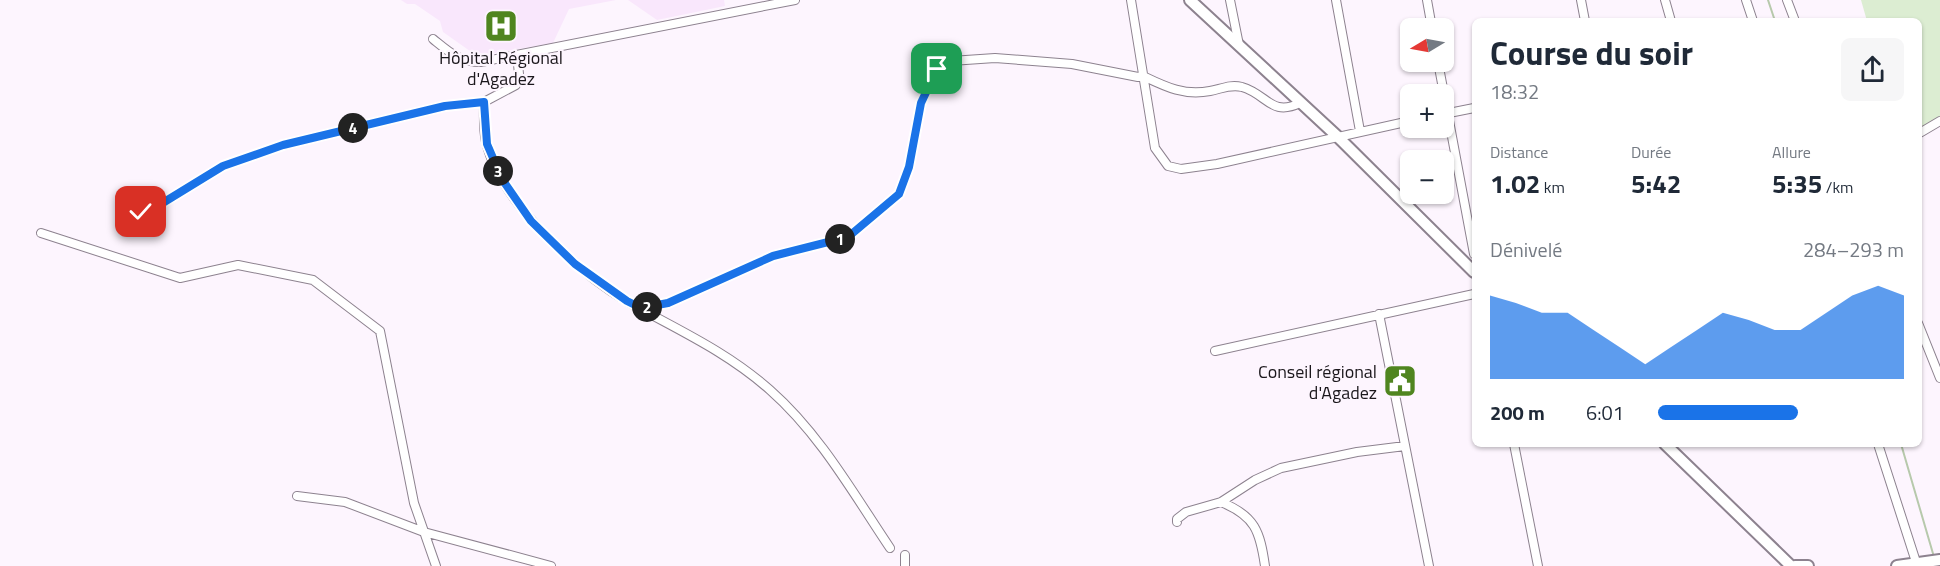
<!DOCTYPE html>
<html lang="fr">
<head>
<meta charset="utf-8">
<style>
	:root { --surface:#fff; --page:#f6f6f7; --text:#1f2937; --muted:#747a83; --accent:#1a73e8 }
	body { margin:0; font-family:"Titillium Web",sans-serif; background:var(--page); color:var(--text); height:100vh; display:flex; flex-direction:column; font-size:22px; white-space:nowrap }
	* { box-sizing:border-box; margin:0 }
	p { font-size:20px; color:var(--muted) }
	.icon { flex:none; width:33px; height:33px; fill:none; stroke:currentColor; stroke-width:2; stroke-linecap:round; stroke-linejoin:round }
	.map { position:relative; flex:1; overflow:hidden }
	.details { position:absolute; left:1472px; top:18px; width:450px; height:429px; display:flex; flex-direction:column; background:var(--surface); border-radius:9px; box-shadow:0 2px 4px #0004 }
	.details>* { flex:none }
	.needle { width:39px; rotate:260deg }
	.controls { position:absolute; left:1400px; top:18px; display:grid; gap:12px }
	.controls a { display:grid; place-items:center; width:54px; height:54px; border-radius:9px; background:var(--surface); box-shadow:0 2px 4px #0004; font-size:30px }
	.pin { position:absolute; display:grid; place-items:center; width:51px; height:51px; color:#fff; margin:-26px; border-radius:12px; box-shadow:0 3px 9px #0006 }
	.km { position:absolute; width:30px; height:30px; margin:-15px; border-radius:50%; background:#222; color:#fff; font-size:16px; line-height:30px; text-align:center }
	.round { display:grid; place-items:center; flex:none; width:63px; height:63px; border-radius:9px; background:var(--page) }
	.summary { display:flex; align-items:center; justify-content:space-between; height:102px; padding:0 18px }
	h1 { font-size:33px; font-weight:700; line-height:45px }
	.figures { display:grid; grid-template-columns:repeat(3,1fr); gap:9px; height:102px; padding:6px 18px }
	.figures div { display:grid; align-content:center }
	.figures b { font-size:26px; font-weight:700 }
	.figures small { font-size:16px; font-weight:400 }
	.figures p { font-size:16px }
	.chart { height:168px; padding:12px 18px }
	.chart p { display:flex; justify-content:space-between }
	.chart svg { width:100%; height:108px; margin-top:6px; fill:var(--accent); opacity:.7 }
	ul { padding:0 18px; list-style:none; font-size:20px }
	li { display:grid; grid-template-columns:96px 72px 1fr; align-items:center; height:45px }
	li i { height:15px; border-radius:8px; background:var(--accent) }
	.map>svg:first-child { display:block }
	.built { fill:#f9e7fc }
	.green { fill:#dcedd2 }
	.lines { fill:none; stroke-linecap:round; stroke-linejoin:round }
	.stream { stroke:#b7c9ac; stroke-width:2 }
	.minor-casing { stroke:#8d828f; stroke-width:10 }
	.secondary-casing { stroke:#8d828f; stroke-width:14 }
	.minor { stroke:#fff; stroke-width:8 }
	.secondary { stroke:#fff; stroke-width:10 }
	.route-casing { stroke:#fff; stroke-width:12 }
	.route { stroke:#1a73e8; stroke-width:8 }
	.labels { text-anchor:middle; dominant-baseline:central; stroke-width:4.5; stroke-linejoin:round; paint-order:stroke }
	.poi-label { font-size:18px; fill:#1b171c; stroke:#fdf5fe }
</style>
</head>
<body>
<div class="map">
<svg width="1940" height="566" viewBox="0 0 1940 566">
	<rect width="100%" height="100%" fill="#fdf5fe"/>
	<path class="built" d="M 401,0 L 616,0 L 569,9 L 553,43 L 477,56 L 443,32 L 440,21 L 415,4 L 407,4 Z
		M 628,0 L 724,0 L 725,6 L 657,20 Z"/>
	<path class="green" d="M 1861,0 L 1940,0 L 1940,122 L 1919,131 L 1918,21 L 1867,21 Z"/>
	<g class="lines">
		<path class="stream" d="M 1768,0 L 1775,21
			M 1901,444 L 1934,557"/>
		<defs>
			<path id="minor" d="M 1131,0 L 1155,148 L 1168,166 L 1181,169 L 1217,164 L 1410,121
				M 1230,0 L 1239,45
				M 1336,0 L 1360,131
				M 1427,0 L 1432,28
				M 1581,0 L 1585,21
				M 1665,0 L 1671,21
				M 1746,0 L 1753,21
				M 1787,0 L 1795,21
				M 433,39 C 449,52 459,62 481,62 L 795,0
				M 517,55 L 519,74 L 516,85 L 484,102 C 484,115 483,129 486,142 C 500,201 577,272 628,302 C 678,330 726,351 770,390 C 820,434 853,493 890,548
				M 1438,62 L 1474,254
				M 1444,114 L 1474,108
				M 1918,134 L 1940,121
				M 141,212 L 161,204 L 223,166 L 283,145 L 445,106 L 484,102
				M 41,233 L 180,278 L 238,265 L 313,280 L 380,331 L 414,503 L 436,566
				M 641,308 L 668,303 L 773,256 L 848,237 L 899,194 L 909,167 L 921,103 L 937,69 L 951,61 L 995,58 L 1072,64 L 1138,77 L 1143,76 C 1166,87 1184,96 1210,91 C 1221,89 1230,84 1242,87 C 1267,94 1271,117 1300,103
				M 1379,314 L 1429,566
				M 1918,323 L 1940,378
				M 1215,351 L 1474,294
				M 1514,444 L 1538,566
				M 1878,444 L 1917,565
				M 297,496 L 345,502 L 424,532 L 551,566
				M 1221,502 C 1255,516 1260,531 1265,566
				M 1177,522 L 1177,519 L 1186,512 L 1221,502 L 1255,480 L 1281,468 L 1357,452 L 1405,446
				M 905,555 L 905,566"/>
			<path id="secondary" d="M 1190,0 L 1338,137 L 1474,272
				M 1665,444 L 1791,566
				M 1795,566 L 1808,566
				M 1897,566 L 1940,560"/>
		</defs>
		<use href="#minor" class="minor-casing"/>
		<use href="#secondary" class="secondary-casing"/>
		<use href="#minor" class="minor"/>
		<use href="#secondary" class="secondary"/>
	</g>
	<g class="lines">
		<defs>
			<path id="route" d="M 141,212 L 161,204 L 223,166 L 283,145 L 445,106 L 484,102 L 487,144 L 502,179 L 531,221 L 575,264 L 627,301 L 641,308 L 668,303 L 773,256 L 848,237 L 899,194 L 909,167 L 921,103 L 937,69"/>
		</defs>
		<use href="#route" class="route-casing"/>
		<use href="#route" class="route"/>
	</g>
	<defs>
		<symbol id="hospital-square" viewBox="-11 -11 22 22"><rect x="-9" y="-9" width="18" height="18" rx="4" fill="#4f851f" stroke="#fdf5fe"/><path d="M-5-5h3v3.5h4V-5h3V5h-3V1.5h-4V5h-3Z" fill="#fff"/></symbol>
		<symbol id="civic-square" viewBox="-11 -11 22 22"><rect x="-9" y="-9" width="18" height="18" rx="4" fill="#4f851f" stroke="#fdf5fe"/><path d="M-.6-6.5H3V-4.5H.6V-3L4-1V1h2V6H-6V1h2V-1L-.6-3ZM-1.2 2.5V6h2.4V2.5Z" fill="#fff"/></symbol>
	</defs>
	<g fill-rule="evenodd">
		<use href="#hospital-square" x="482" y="7" width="38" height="38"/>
		<use href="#civic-square" x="1381" y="362" width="38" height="38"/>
	</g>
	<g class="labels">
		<g class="poi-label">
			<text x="501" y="57">Hôpital Régional<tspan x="501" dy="21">d'Agadez</tspan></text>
			<text x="1377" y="371" text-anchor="end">Conseil régional<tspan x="1377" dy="21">d'Agadez</tspan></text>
		</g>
	</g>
</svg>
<div class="controls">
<a><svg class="needle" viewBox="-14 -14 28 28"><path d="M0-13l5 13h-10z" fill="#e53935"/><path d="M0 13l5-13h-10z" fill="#747a83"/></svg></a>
<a>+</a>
<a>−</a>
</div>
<div class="pin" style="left:937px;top:69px;background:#1e9e55"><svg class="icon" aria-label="arrive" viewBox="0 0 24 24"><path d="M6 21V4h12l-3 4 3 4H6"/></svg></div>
<div class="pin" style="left:141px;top:212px;background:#d93025"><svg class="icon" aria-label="check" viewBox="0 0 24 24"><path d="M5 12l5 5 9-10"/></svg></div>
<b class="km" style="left:840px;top:239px">1</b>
<b class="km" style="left:647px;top:307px">2</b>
<b class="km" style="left:498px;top:171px">3</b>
<b class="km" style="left:353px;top:128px">4</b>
<section class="details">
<div class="summary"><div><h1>Course du soir</h1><p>18:32</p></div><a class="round"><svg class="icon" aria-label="share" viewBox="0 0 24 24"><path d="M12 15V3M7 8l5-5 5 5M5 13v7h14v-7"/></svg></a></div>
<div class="figures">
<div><p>Distance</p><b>1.02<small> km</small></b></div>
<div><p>Durée</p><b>5:42</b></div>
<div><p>Allure</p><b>5:35<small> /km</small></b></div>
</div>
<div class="chart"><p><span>Dénivelé</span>284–293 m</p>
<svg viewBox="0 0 160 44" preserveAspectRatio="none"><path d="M0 44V10L10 13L20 17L30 17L40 24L50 31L60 38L70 31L80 24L90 17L100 20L110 24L120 24L130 17L140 10L150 6L160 10V44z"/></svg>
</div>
<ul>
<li><b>200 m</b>6:01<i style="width:57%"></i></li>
</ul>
</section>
</div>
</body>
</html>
